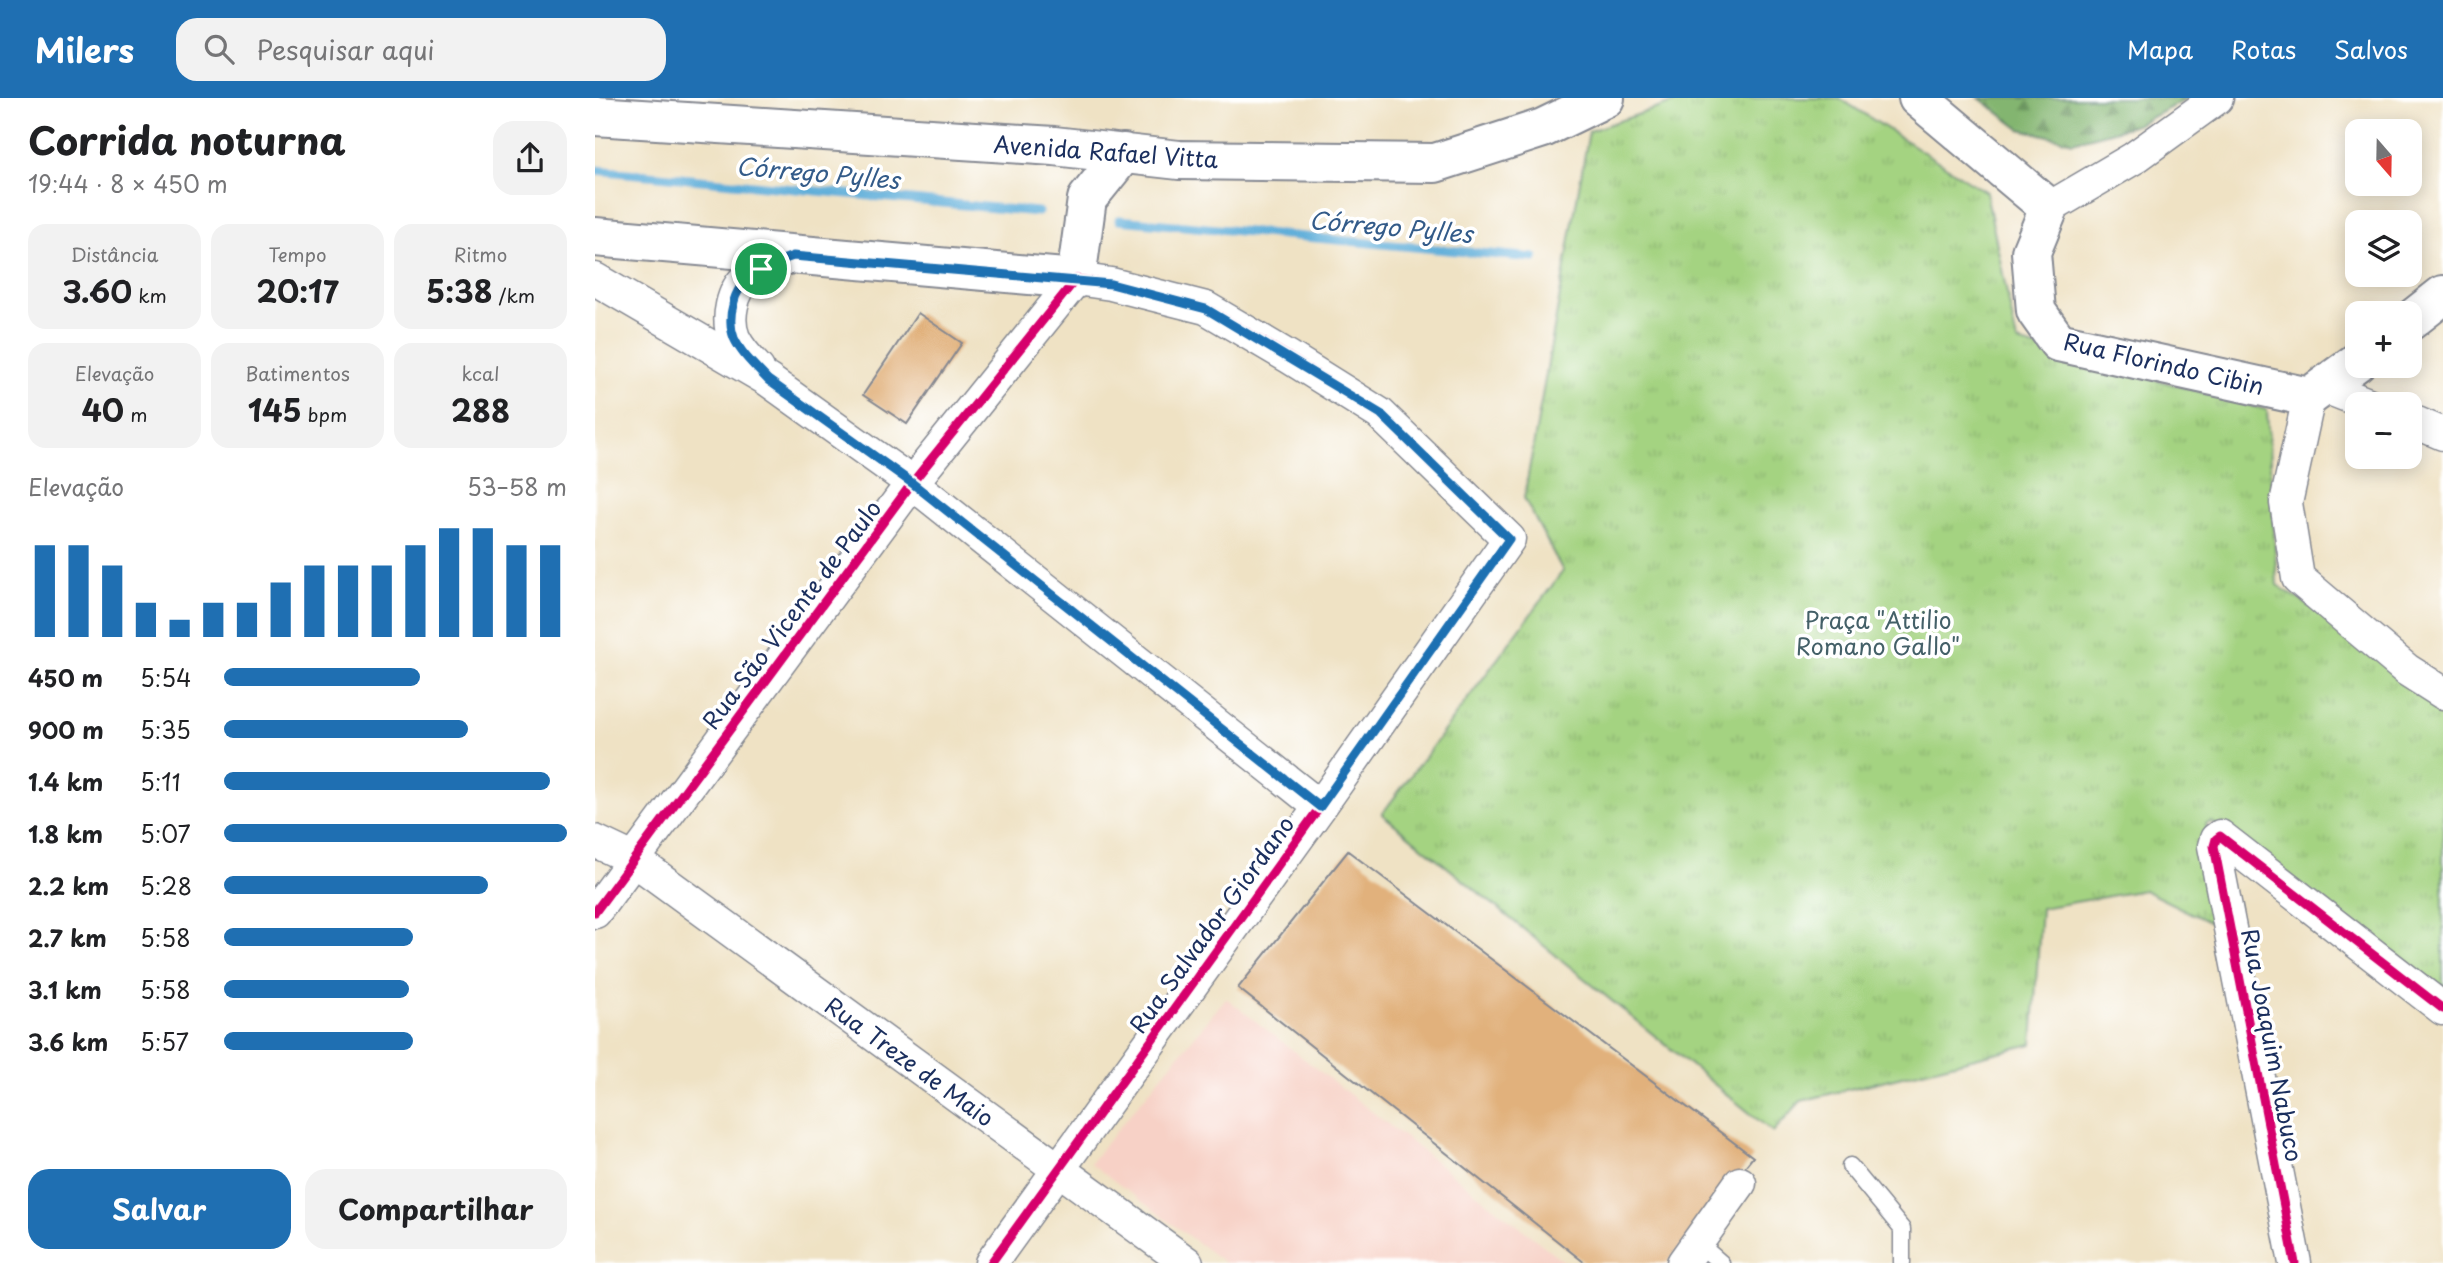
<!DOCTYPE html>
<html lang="pt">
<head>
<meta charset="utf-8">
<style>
	:root { --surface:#fff; --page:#f2f2f2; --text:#202124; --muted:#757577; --accent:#1f6fb2 }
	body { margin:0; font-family:"Playpen Sans",sans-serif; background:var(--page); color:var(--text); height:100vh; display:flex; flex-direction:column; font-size:26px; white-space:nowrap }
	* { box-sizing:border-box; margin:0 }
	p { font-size:23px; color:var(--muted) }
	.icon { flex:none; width:38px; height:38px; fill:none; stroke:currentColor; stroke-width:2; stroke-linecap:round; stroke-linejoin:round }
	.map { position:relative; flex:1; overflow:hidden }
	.details { display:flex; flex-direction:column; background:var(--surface); width:595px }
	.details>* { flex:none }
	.needle { width:46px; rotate:160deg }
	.buttons { position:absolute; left:1750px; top:21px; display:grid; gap:14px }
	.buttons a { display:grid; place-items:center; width:77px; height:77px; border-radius:14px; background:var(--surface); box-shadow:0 4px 18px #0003; font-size:35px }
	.pin { position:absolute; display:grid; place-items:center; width:60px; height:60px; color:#fff; margin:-30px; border:4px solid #fff; border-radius:50%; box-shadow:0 2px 7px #0007 }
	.round { display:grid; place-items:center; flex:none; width:74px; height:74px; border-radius:21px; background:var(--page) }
	.head { display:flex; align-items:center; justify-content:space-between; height:119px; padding:0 28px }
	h1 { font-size:38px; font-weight:700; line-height:52px }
	.figures { display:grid; grid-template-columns:repeat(3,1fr); gap:10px; height:119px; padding:7px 28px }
	.figures div { display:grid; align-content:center; border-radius:18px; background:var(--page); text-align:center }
	.figures b { font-size:30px; font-weight:700 }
	.figures small { font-size:19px; font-weight:400 }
	.figures p { font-size:19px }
	.chart { height:196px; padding:14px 28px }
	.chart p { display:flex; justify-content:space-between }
	.chart svg { width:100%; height:126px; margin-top:7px; stroke:var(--accent); stroke-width:6 }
	.cta { display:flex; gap:14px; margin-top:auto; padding:14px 28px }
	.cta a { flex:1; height:80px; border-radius:21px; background:var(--accent); color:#fff; font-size:28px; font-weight:700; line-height:80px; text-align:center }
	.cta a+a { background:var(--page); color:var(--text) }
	ul { padding:0 28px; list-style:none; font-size:23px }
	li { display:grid; grid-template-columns:112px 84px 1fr; align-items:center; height:52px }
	li i { height:18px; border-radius:9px; background:var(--accent) }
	header { display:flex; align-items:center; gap:42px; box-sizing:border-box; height:98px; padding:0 35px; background:var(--accent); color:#fff }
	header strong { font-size:33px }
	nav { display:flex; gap:38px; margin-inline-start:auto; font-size:24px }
	.search { width:490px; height:63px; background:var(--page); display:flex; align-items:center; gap:18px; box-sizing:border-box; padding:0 24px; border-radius:21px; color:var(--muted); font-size:26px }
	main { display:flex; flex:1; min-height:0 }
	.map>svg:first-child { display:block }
	.built { fill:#f7d1c6 }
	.grass { fill:url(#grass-tufts); stroke:#608170; stroke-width:2 }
	.forest { fill:url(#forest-firs); stroke:#4f7266; stroke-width:2 }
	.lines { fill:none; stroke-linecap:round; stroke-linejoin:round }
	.stream { stroke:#5faed9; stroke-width:9 }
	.building { fill:#e1b17c }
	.lane-casing { stroke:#858891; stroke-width:19 }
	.street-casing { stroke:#858891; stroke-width:35 }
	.secondary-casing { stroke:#858891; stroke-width:42 }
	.lane { stroke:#fff; stroke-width:16 }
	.street { stroke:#fff; stroke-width:32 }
	.secondary { stroke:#fff; stroke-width:38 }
	.cycleway-casing { stroke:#fff; stroke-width:13 }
	.cycleway { stroke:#d6006c; stroke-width:9 }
	.route-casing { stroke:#fff; stroke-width:14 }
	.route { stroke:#1f6fb2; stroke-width:9 }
	.labels { text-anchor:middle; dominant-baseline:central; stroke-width:7; stroke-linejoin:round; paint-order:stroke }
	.street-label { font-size:23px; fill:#1b2f5e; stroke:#fff }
	.park-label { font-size:23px; fill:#446068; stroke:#fff }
	.water-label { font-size:24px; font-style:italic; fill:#335b89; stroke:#fff }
</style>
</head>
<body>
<header>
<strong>Milers</strong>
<div class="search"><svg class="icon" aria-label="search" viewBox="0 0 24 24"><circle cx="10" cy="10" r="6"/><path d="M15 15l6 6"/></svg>Pesquisar aqui</div>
<nav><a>Mapa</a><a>Rotas</a><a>Salvos</a></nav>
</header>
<main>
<section class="details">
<div class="head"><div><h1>Corrida noturna</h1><p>19:44 · 8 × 450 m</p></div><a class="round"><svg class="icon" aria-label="share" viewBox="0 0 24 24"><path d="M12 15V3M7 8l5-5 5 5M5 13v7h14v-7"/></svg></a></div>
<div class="figures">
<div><p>Distância</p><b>3.60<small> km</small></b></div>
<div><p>Tempo</p><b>20:17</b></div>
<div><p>Ritmo</p><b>5:38<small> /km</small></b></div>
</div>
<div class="figures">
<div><p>Elevação</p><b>40<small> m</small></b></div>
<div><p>Batimentos</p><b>145<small> bpm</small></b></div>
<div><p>kcal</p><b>288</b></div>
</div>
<div class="chart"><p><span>Elevação</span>53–58 m</p>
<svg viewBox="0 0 160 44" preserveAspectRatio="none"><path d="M5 44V12M15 44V12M25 44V19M35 44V32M45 44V38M55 44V32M65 44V32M75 44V25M85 44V19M95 44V19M105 44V19M115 44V12M125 44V6M135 44V6M145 44V12M155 44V12"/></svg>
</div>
<ul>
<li><b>450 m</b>5:54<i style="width:57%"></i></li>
<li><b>900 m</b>5:35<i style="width:71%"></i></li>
<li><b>1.4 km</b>5:11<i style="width:95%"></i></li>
<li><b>1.8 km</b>5:07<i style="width:100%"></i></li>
<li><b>2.2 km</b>5:28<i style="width:77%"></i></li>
<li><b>2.7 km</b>5:58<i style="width:55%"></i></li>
<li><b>3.1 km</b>5:58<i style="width:54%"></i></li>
<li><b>3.6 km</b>5:57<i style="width:55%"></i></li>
</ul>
<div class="cta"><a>Salvar</a><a>Compartilhar</a></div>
</section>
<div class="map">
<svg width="1848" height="1165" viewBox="0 0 1848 1165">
	<defs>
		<pattern id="grass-tufts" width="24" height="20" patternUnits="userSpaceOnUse" patternTransform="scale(1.75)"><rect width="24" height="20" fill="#a4d381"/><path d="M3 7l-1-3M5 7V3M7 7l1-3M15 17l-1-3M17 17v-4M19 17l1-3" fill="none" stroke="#8db572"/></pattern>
		<pattern id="forest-firs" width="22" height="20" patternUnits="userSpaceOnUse" patternTransform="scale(1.75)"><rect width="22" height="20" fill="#83b56f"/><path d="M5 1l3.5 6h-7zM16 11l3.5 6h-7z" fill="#6a945e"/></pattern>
	</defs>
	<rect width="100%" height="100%" fill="#fff"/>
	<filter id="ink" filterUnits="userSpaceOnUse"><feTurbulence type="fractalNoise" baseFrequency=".0143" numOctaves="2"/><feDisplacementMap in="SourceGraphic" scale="14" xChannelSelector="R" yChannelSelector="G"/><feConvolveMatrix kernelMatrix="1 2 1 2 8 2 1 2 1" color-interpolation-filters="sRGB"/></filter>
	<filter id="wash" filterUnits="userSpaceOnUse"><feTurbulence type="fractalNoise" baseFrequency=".00686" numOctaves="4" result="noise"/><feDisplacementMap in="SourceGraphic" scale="28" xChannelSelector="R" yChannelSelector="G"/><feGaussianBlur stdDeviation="1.57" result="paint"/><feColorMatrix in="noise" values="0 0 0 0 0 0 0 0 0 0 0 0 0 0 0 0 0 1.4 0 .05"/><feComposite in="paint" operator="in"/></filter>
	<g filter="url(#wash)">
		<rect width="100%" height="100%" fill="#efe2c4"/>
		<path class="built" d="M 631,900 L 971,1165 L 630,1165 L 495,1065 Z"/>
		<path class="grass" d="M 1092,0 L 1244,0 L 1391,94 L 1422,244 L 1672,312 L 1682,487 L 1848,595 L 1848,893 L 1616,724 L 1611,726 L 1634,834 L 1549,792 L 1446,810 L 1437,946 L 1206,1003 L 1178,1034 L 787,716 L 968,473 L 929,400 L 994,33 Z"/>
		<path class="forest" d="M 1384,0 L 1594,0 L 1541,27 L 1478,44 L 1425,31 Z"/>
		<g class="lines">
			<path class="stream" d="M 0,72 L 443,114
				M 524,122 L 939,160"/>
		</g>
		<g id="blocks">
			<path class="building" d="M 323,215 L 367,245 L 312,326 L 268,297 Z
				M 753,753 L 1158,1059 L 1072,1165 L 990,1165 L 643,890 Z"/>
		</g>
	</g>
	<g filter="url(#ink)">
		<use href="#blocks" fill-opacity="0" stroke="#858891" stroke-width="2"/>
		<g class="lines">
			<defs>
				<path id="lane" d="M 1255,1068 L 1307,1131 L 1307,1165
					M 1103,1145 L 1126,1165"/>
				<path id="street" d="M 1454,110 L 1539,60 L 1622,0
					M 0,181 L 173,282 L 317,385 L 725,709
					M 163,271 C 154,262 144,251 139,240 C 131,221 137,192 153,179 C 166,169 182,164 198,158
					M 1730,289 L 1773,306
					M 1714,299 L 1691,405 L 1703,480 L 1812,572 L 1848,595
					M 1815,322 L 1848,336
					M 0,743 L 38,761 L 592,1165
					M 0,814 L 317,385 L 481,181 L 516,186 L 611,210 L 694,259 L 785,316 L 914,441 L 725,709 L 396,1165
					M 1088,1165 L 1145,1085
					M 1700,1165 L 1619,748 L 1621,741 L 1625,738 L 1848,911"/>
				<path id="secondary" d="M 1323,0 L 1454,110 L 1436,154 L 1441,213 L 1463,244 L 1714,299 L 1762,264
					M 0,18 L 459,48 L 584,62 L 840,65 L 948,30 L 1010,0
					M 0,139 L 481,181 L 492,101 L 529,55
					M 1815,223 L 1848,197"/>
			</defs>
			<use href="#lane" class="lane-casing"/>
			<use href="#street" class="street-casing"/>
			<use href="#secondary" class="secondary-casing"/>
			<use href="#lane" class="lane"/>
			<use href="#street" class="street"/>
			<use href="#secondary" class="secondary"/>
			<defs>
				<path id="cycleway" d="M 0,814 L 317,385 L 481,181 L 516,186 L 611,210 L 694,259 L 785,316 L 914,441 L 725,709 L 396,1165
					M 1700,1165 L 1619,748 L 1621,741 L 1625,738 L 1848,911"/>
			</defs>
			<use href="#cycleway" class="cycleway-casing"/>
			<use href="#cycleway" class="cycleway"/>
		</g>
	</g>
	<g class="lines" filter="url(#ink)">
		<defs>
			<path id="route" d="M 198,158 L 516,186 L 611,211 L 786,316 L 914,441 L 725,709 L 317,385 L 173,282 C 162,270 146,256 139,240 C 135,230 135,217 138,207 C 144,177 171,168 198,158 Z"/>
		</defs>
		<use href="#route" class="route-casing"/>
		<use href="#route" class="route"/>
	</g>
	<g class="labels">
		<g class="street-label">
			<text transform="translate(511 53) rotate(4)">Avenida Rafael Vitta</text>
			<text transform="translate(1569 265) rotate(13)">Rua Florindo Cibin</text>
			<text transform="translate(196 516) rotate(-53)">Rua São Vicente de Paulo</text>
			<text transform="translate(616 826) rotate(-54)">Rua Salvador Giordano</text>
			<text transform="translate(1678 947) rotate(79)">Rua Joaquim Nabuco</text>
			<text transform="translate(315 963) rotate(36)">Rua Treze de Maio</text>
		</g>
		<g class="park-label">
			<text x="1283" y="521">Praça "Attilio<tspan x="1283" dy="26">Romano Gallo"</tspan></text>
		</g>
		<g class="water-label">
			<text transform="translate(223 74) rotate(5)">Córrego Pylles</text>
			<text transform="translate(796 128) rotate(5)">Córrego Pylles</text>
		</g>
	</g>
</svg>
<div class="buttons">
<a><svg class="needle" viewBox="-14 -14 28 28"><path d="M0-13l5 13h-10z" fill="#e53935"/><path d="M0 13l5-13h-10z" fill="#757577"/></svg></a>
<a><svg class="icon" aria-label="layers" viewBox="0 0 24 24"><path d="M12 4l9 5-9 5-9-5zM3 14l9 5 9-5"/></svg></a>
<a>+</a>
<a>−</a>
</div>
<div class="pin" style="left:166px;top:171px;background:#1e9e55"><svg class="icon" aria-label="arrive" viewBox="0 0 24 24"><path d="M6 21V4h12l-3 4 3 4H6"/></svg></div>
</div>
</main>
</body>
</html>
